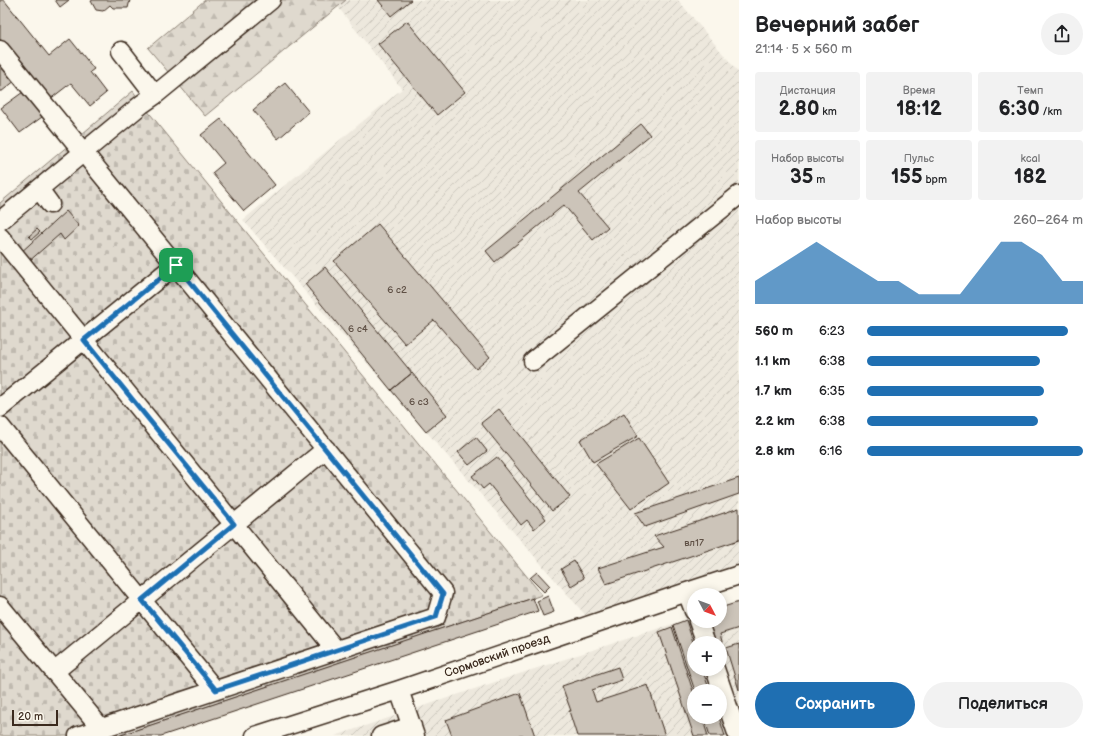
<!DOCTYPE html>
<html lang="ru">
<head>
<meta charset="utf-8">
<style>
	:root { --surface:#fff; --page:#f2f2f2; --text:#202124; --muted:#757577; --accent:#1f6fb2 }
	body { margin:0; font-family:"Balsamiq Sans",sans-serif; background:var(--page); color:var(--text); height:100vh; display:flex; flex-direction:column; font-size:15px; white-space:nowrap }
	* { box-sizing:border-box; margin:0 }
	p { font-size:13px; color:var(--muted) }
	.icon { flex:none; width:22px; height:22px; fill:none; stroke:currentColor; stroke-width:2; stroke-linecap:round; stroke-linejoin:round }
	.map { position:relative; flex:1; overflow:hidden }
	.drawer { display:flex; flex-direction:column; background:var(--surface); width:360px }
	.drawer>* { flex:none }
	.needle { width:26px; rotate:131deg }
	.buttons { position:absolute; left:687px; top:588px; display:grid; gap:8px }
	.buttons a { display:grid; place-items:center; width:40px; height:40px; border-radius:50%; background:var(--surface); box-shadow:0 2px 10px #0003; font-size:20px }
	.scale { position:absolute; left:12px; bottom:10px; width:46px; box-sizing:border-box; padding-left:4px; border:2px solid #3b2a1e; border-top:0; font-size:11px; line-height:14px; white-space:nowrap; color:#3b2a1e; -webkit-text-stroke:3px #fbf7ec; paint-order:stroke }
	.pin { position:absolute; display:grid; place-items:center; width:34px; height:34px; color:#fff; margin:-17px; border-radius:8px; box-shadow:0 2px 6px #0006 }
	.round { display:grid; place-items:center; flex:none; width:42px; height:42px; border-radius:21px; background:var(--page) }
	.head { display:flex; align-items:center; justify-content:space-between; height:68px; padding:0 16px }
	h1 { font-size:22px; font-weight:700; line-height:30px }
	.figures { display:grid; grid-template-columns:repeat(3,1fr); gap:6px; height:68px; padding:4px 16px }
	.figures div { display:grid; align-content:center; border-radius:4px; background:var(--page); text-align:center }
	.figures b { font-size:20px; font-weight:700 }
	.figures small { font-size:11px; font-weight:400 }
	.figures p { font-size:11px }
	.chart { height:112px; padding:8px 16px }
	.chart p { display:flex; justify-content:space-between }
	.chart svg { width:100%; height:72px; margin-top:4px; fill:var(--accent); opacity:.7 }
	.action { display:flex; gap:8px; margin-top:auto; padding:8px 16px }
	.action a { flex:1; height:46px; border-radius:24px; background:var(--accent); color:#fff; font-size:16px; font-weight:700; line-height:46px; text-align:center }
	.action a+a { background:var(--page); color:var(--text) }
	ul { padding:0 16px; list-style:none; font-size:13px }
	li { display:grid; grid-template-columns:64px 48px 1fr; align-items:center; height:30px }
	li i { height:10px; border-radius:5px; background:var(--accent) }
	main { display:flex; flex:1; min-height:0 }
	.map>svg:first-child { display:block }
	.industrial { fill:url(#industrial-furrows); fill-rule:evenodd }
	.forest { fill:url(#forest-firs); stroke:#8d8276 }
	.cemetery { fill:url(#cemetery-stones); stroke:#8d8276 }
	.building { fill:#ccc4b9; stroke:#3b2a1e }
	.lines { fill:none; stroke-linecap:round; stroke-linejoin:round }
	.minor-casing { stroke:#3b2a1e; stroke-width:21 }
	.minor { stroke:#fbf7ec; stroke-width:18 }
	.route-casing { stroke:#fff; stroke-width:8 }
	.route { stroke:#1f6fb2; stroke-width:5 }
	.labels { text-anchor:middle; dominant-baseline:central; stroke-width:3.5; stroke-linejoin:round; paint-order:stroke }
	.number-label { font-size:10px; fill:#5f5045 }
	.street-label { font-size:12px; fill:#3b2a1e; stroke:#fbf7ec }
</style>
</head>
<body>
<main>
<div class="map">
<svg width="739" height="736" viewBox="0 0 739 736">
	<defs>
		<pattern id="industrial-furrows" width="10" height="10" patternUnits="userSpaceOnUse"><rect width="10" height="10" fill="#ede8dd"/><path d="M-1 1l2-2M0 10L10 0M9 11l2-2" fill="none" stroke="#ccc7bd"/></pattern>
		<pattern id="forest-firs" width="22" height="20" patternUnits="userSpaceOnUse"><rect width="22" height="20" fill="#dfd9ce"/><path d="M5 1l3.5 6h-7zM16 11l3.5 6h-7z" fill="#c0bab0"/></pattern>
		<pattern id="cemetery-stones" width="16" height="16" patternUnits="userSpaceOnUse"><rect width="16" height="16" fill="#dfd9ce"/><path d="M2 7V4a2 2 0 0 1 4 0v3zM10 15v-3a2 2 0 0 1 4 0v3z" fill="#c0bab0"/></pattern>
	</defs>
	<rect width="100%" height="100%" fill="#fbf7ec"/>
	<filter id="ink" filterUnits="userSpaceOnUse"><feTurbulence type="fractalNoise" baseFrequency=".025" numOctaves="2"/><feDisplacementMap in="SourceGraphic" scale="8" xChannelSelector="R" yChannelSelector="G"/><feConvolveMatrix kernelMatrix="1 2 1 2 8 2 1 2 1" color-interpolation-filters="sRGB"/></filter>
	<g filter="url(#ink)">
		<path class="industrial" d="M 346,0 L 678,0 L 739,73 L 739,568 L 587,617 L 243,220 L 402,89 L 338,7 Z
			M 739,602 L 739,736 L 335,736 L 519,674 L 694,617 L 694,621 L 720,621 L 720,608 ZM 694,643 L 720,643 L 720,669 L 694,669 ZM 694,691 L 720,691 L 720,717 L 694,717 Z"/>
		<path class="forest" d="M 205,0 L 346,0 L 205,116 L 148,48 Z"/>
		<path class="cemetery" d="M 133,91 L 142,104 L 542,595 L 533,598 L 118,736 L 0,736 L 0,203 Z"/>
		<path class="building" d="M 0,0 L 4,0 L 49,56 L 70,39 L 94,69 L 90,72 L 106,93 L 90,106 L 71,83 L 49,100 L 0,39 Z
			M 55,0 L 69,0 L 60,7 Z
			M 93,0 L 130,0 L 128,8 L 113,8 L 110,5 L 103,11 L 96,10 L 91,1 Z
			M 378,0 L 411,0 L 391,16 Z
			M 407,21 L 465,92 L 437,115 L 378,44 Z
			M 0,61 L 16,80 L 1,92 L 0,90 Z
			M 285,83 L 309,112 L 278,139 L 253,110 Z
			M 23,92 L 42,117 L 20,133 L 1,108 Z
			M 221,119 L 275,185 L 244,211 L 212,173 L 224,163 L 201,135 Z
			M 641,124 L 650,135 L 579,193 L 608,227 L 593,240 L 564,205 L 495,262 L 486,251 Z
			M 66,211 L 79,226 L 64,240 L 60,234 L 27,263 L 19,254 Z
			M 378,224 L 490,357 L 476,369 L 434,320 L 405,344 L 334,261 Z
			M 37,229 L 40,232 L 32,239 L 29,236 Z
			M 325,267 L 412,373 L 391,390 L 305,284 Z
			M 412,373 L 447,415 L 426,432 L 391,390 Z
			M 499,409 L 570,497 L 552,511 L 481,423 Z
			M 624,413 L 638,436 L 593,462 L 580,440 Z
			M 476,437 L 487,451 L 469,465 L 458,452 Z
			M 639,438 L 669,483 L 631,509 L 596,464 Z
			M 497,457 L 546,519 L 534,529 L 527,520 L 521,525 L 489,484 L 483,489 L 472,476 Z
			M 739,478 L 739,494 L 645,527 L 635,513 Z
			M 739,508 L 739,540 L 606,584 L 598,568 L 664,547 L 654,536 Z
			M 574,561 L 584,578 L 571,586 L 561,569 Z
			M 537,572 L 550,586 L 544,592 L 530,578 Z
			M 548,596 L 554,612 L 543,616 L 537,601 Z
			M 533,598 L 538,611 L 161,736 L 118,736 Z
			M 739,602 L 739,628 L 720,634 L 723,645 L 720,647 L 720,643 L 709,643 L 701,621 L 720,621 L 720,608 Z
			M 686,620 L 694,645 L 694,669 L 702,669 L 710,691 L 695,691 L 673,625 Z
			M 672,627 L 694,694 L 694,717 L 702,717 L 708,736 L 694,736 L 659,632 Z
			M 739,644 L 739,690 L 726,648 Z
			M 618,667 L 622,680 L 592,690 L 596,702 L 648,685 L 665,736 L 577,736 L 569,711 L 571,711 L 562,686 Z
			M 520,693 L 535,736 L 452,736 L 446,720 Z
			M 704,717 L 719,717 L 725,736 L 710,736 Z"/>
		<g class="lines">
			<defs>
				<path id="minor" d="M 0,50 L 443,593 L 436,617 L 78,736
					M 121,51 L 155,95
					M 39,189 L 50,204
					M 0,221 L 142,104 L 155,95 L 271,0
					M 0,237 L 336,650
					M 533,361 L 739,195
					M 0,408 L 175,265
					M 0,426 L 215,690
					M 687,592 L 694,611
					M 0,606 L 101,728
					M 698,621 L 706,643
					M 715,669 L 738,736
					M 54,672 L 326,449
					M 399,690 L 415,736
					M 255,736 L 399,690 L 687,592 L 739,575
					M 381,736 L 412,726"/>
			</defs>
			<use href="#minor" class="minor-casing"/>
			<use href="#minor" class="minor"/>
		</g>
	</g>
	<g class="lines" filter="url(#ink)">
		<defs>
			<path id="route" d="M 176,265 L 443,594 L 436,617 L 216,690 L 142,600 L 234,524 L 84,340 Z"/>
		</defs>
		<use href="#route" class="route-casing"/>
		<use href="#route" class="route"/>
	</g>
	<g class="labels">
		<g class="number-label">
			<text x="397" y="290">6 с2</text>
			<text x="358" y="329">6 с4</text>
			<text x="419" y="402">6 с3</text>
			<text x="694" y="543">вл17</text>
		</g>
		<g class="street-label">
			<text transform="translate(497 656) rotate(-19)">Сормовский проезд</text>
		</g>
	</g>
</svg>
<div class="buttons">
<a><svg class="needle" viewBox="-14 -14 28 28"><path d="M0-13l5 13h-10z" fill="#e53935"/><path d="M0 13l5-13h-10z" fill="#757577"/></svg></a>
<a>+</a>
<a>−</a>
</div>
<div class="scale">20 m</div>
<div class="pin" style="left:176px;top:265px;background:#1e9e55"><svg class="icon" aria-label="arrive" viewBox="0 0 24 24"><path d="M6 21V4h12l-3 4 3 4H6"/></svg></div>
</div>
<section class="drawer">
<div class="head"><div><h1>Вечерний забег</h1><p>21:14 · 5 × 560 m</p></div><a class="round"><svg class="icon" aria-label="share" viewBox="0 0 24 24"><path d="M12 15V3M7 8l5-5 5 5M5 13v7h14v-7"/></svg></a></div>
<div class="figures">
<div><p>Дистанция</p><b>2.80<small> km</small></b></div>
<div><p>Время</p><b>18:12</b></div>
<div><p>Темп</p><b>6:30<small> /km</small></b></div>
</div>
<div class="figures">
<div><p>Набор высоты</p><b>35<small> m</small></b></div>
<div><p>Пульс</p><b>155<small> bpm</small></b></div>
<div><p>kcal</p><b>182</b></div>
</div>
<div class="chart"><p><span>Набор высоты</span>260–264 m</p>
<svg viewBox="0 0 160 44" preserveAspectRatio="none"><path d="M0 44V30L10 22L20 14L30 6L40 14L50 22L60 30L70 30L80 38L90 38L100 38L110 22L120 6L130 6L140 14L150 30L160 30V44z"/></svg>
</div>
<ul>
<li><b>560 m</b>6:23<i style="width:93%"></i></li>
<li><b>1.1 km</b>6:38<i style="width:80%"></i></li>
<li><b>1.7 km</b>6:35<i style="width:82%"></i></li>
<li><b>2.2 km</b>6:38<i style="width:79%"></i></li>
<li><b>2.8 km</b>6:16<i style="width:100%"></i></li>
</ul>
<div class="action"><a>Сохранить</a><a>Поделиться</a></div>
</section>
</main>
</body>
</html>
